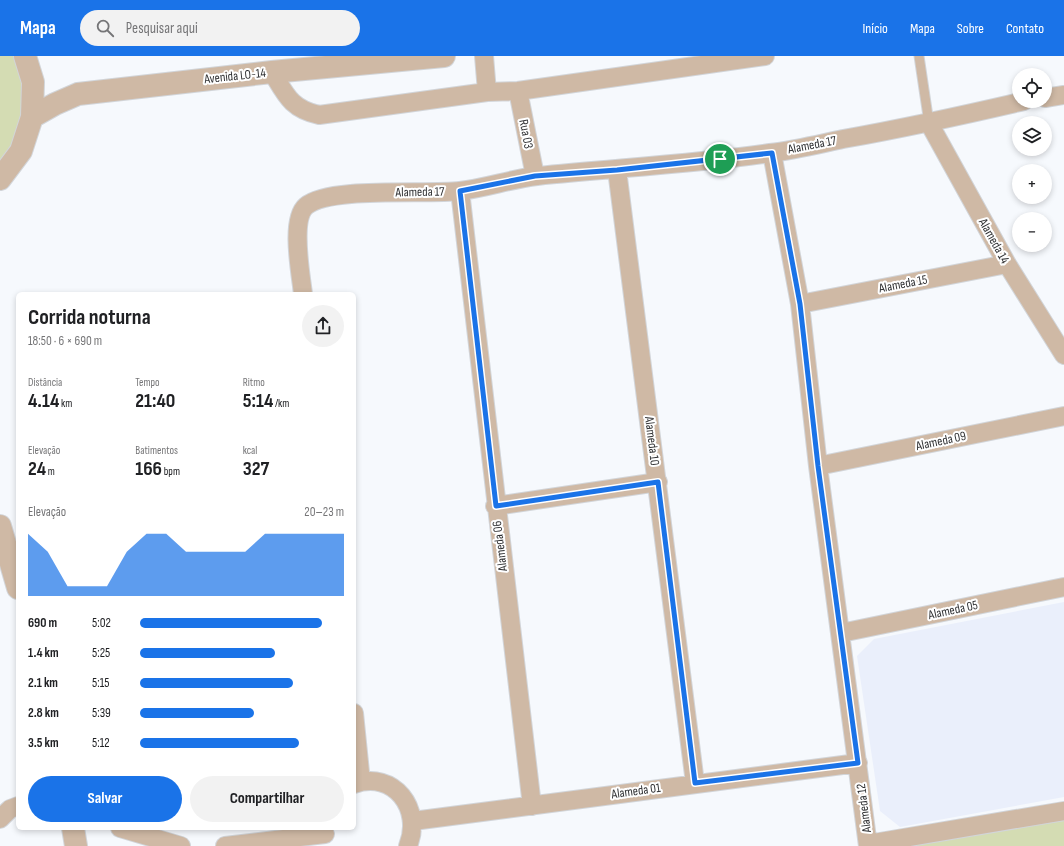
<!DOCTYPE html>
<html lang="pt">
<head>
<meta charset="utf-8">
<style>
	:root { --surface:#fff; --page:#f2f2f2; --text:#202124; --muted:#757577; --accent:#1a73e8 }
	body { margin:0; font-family:"Sofia Sans Condensed",sans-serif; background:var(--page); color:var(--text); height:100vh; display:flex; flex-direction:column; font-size:15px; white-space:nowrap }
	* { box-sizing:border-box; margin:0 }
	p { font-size:13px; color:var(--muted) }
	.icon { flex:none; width:22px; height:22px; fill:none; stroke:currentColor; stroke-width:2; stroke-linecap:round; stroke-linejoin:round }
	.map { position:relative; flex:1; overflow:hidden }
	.side { position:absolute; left:16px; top:236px; width:340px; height:538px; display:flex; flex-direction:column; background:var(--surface); border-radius:6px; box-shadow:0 2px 6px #0003 }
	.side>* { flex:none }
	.controls { position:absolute; left:1012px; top:12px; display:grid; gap:8px }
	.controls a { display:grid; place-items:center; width:40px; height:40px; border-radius:50%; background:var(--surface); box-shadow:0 2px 6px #0003; font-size:20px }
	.pin { position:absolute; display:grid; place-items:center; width:34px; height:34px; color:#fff; margin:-17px; border:2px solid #fff; border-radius:50%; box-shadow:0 1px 4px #0007 }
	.round { display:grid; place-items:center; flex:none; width:42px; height:42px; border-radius:21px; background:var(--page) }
	.summary { display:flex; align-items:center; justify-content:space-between; height:68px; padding:0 12px }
	h1 { font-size:22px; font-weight:700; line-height:30px }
	.metrics { display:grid; grid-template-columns:repeat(3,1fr); gap:6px; height:68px; padding:4px 12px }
	.metrics div { display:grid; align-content:center }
	.metrics b { font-size:20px; font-weight:700 }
	.metrics small { font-size:11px; font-weight:400 }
	.metrics p { font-size:11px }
	.chart { height:112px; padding:8px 12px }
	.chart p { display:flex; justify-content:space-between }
	.chart svg { width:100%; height:72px; margin-top:4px; fill:var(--accent); opacity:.7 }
	.action { display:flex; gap:8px; margin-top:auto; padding:8px 12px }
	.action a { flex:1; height:46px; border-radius:24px; background:var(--accent); color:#fff; font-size:16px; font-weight:700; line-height:46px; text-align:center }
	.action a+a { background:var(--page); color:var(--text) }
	ul { padding:0 12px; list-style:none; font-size:13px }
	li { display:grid; grid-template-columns:64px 48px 1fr; align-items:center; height:30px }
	li i { height:10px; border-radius:5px; background:var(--accent) }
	header { display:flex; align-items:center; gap:24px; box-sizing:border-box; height:56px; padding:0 20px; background:var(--accent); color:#fff }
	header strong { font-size:19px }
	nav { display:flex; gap:22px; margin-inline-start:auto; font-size:14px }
	.search { width:280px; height:36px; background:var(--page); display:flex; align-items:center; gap:10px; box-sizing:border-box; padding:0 14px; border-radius:22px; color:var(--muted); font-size:15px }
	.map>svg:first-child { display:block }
	.built { fill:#eaeffb }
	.green { fill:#d4dcb3 }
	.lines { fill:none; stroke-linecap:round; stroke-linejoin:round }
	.service-casing { stroke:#d2d5d9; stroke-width:11 }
	.minor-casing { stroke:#d2d5d9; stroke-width:20 }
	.tertiary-casing { stroke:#d2d5d9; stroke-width:24 }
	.service { stroke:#cfb9a5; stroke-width:9 }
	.minor { stroke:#cfb9a5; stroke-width:18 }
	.tertiary { stroke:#cfb9a5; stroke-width:22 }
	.route-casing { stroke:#fff; stroke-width:8 }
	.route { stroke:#1a73e8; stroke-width:5 }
	.labels { text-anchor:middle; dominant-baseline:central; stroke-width:4; stroke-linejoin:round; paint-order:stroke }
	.street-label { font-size:13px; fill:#303133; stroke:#fff }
</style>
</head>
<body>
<header>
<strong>Mapa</strong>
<div class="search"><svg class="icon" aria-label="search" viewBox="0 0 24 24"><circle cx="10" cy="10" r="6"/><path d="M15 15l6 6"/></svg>Pesquisar aqui</div>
<nav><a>Início</a><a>Mapa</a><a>Sobre</a><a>Contato</a></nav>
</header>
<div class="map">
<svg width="1064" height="790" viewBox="0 0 1064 790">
	<rect width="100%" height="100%" fill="#f6f9fd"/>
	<path class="built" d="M 1064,546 L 1064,741 L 900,771 L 880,755 L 857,600 L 874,583 Z"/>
	<path class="green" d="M 0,0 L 14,0 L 24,31 L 21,71 L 0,109 Z
		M 1064,755 L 1064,790 L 868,790 Z"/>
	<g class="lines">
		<defs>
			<path id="service" d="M 919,0 L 929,67"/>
			<path id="minor" d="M 484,0 L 487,36
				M 272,16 C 286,39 291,53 319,59 L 487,36 L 518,35 L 765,0
				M 518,35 L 535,120
				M 1045,42 L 1064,39
				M 929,67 L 1007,208 L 1064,299
				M 772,97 L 800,248 L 818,410 L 868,790
				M 617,114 L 695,727
				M 460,135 L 532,750
				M 303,238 C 301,219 290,164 306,150 C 329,130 427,139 460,135 C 486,132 511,123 537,120 C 615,112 693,108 770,97 C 795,94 819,88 843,83 C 904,72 964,59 1024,45
				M 800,248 L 1007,208
				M 818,410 L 1064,360
				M 495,450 L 658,426
				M 841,577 L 1064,531
				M 354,657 L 361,726
				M 354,728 C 394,714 423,753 408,790
				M 0,763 L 10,753 L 18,750
				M 413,765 L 858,707
				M 120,772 L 181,790
				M 868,788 L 1064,755
				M 225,790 L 325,778"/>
			<path id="tertiary" d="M 32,61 L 55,48 L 78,38 L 272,16 L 444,0
				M 0,123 L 21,95 L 32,61 L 33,26 L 25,0
				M 0,470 L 18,532
				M 73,772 L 76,790"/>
		</defs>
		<use href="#service" class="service-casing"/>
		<use href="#minor" class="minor-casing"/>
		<use href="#tertiary" class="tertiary-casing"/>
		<use href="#service" class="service"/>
		<use href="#minor" class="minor"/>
		<use href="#tertiary" class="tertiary"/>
	</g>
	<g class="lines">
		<defs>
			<path id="route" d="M 772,97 L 800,248 L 818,410 L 858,707 L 695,727 L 658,426 L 496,450 L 460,135 L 535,120 L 617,114 Z"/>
		</defs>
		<use href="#route" class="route-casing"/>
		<use href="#route" class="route"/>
	</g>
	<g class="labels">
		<g class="street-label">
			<text transform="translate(235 20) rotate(-6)">Avenida LO-14</text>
			<text transform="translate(526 78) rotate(79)">Rua 03</text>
			<text transform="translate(812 89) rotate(-11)">Alameda 17</text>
			<text transform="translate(420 136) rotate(-1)">Alameda 17</text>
			<text transform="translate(994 185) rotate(61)">Alameda 14</text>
			<text transform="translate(903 228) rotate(-11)">Alameda 15</text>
			<text transform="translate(652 385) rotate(83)">Alameda 10</text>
			<text transform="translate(941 385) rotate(-12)">Alameda 09</text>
			<text transform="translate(500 490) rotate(-97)">Alameda 06</text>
			<text transform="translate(953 554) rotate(-12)">Alameda 05</text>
			<text transform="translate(636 735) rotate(-8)">Alameda 01</text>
			<text transform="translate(864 752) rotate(-97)">Alameda 12</text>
		</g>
	</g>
</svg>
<div class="controls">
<a><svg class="icon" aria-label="locate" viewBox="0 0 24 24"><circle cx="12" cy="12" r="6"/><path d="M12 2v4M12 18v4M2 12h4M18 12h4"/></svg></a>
<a><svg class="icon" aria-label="layers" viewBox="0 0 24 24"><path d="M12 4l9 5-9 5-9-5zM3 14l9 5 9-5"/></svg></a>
<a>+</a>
<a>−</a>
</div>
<div class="pin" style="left:720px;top:103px;background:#1e9e55"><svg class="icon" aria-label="arrive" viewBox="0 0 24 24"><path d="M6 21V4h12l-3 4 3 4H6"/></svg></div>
<section class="side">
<div class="summary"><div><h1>Corrida noturna</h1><p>18:50 · 6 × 690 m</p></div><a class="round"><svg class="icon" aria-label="share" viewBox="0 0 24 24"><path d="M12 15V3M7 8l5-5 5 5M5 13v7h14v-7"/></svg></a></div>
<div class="metrics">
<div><p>Distância</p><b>4.14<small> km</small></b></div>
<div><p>Tempo</p><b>21:40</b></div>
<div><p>Ritmo</p><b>5:14<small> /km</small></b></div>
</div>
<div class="metrics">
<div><p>Elevação</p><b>24<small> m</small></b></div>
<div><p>Batimentos</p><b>166<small> bpm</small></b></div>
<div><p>kcal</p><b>327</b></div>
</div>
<div class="chart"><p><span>Elevação</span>20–23 m</p>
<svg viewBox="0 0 160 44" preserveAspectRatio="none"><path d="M0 44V6L10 17L20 38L30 38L40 38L50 17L60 6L70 6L80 17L90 17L100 17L110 17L120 6L130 6L140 6L150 6L160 6V44z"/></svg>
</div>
<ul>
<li><b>690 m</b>5:02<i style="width:89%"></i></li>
<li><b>1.4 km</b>5:25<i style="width:66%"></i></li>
<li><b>2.1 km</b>5:15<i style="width:75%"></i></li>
<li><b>2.8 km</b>5:39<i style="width:56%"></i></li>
<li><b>3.5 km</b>5:12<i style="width:78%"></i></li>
</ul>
<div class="action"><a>Salvar</a><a>Compartilhar</a></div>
</section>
</div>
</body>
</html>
